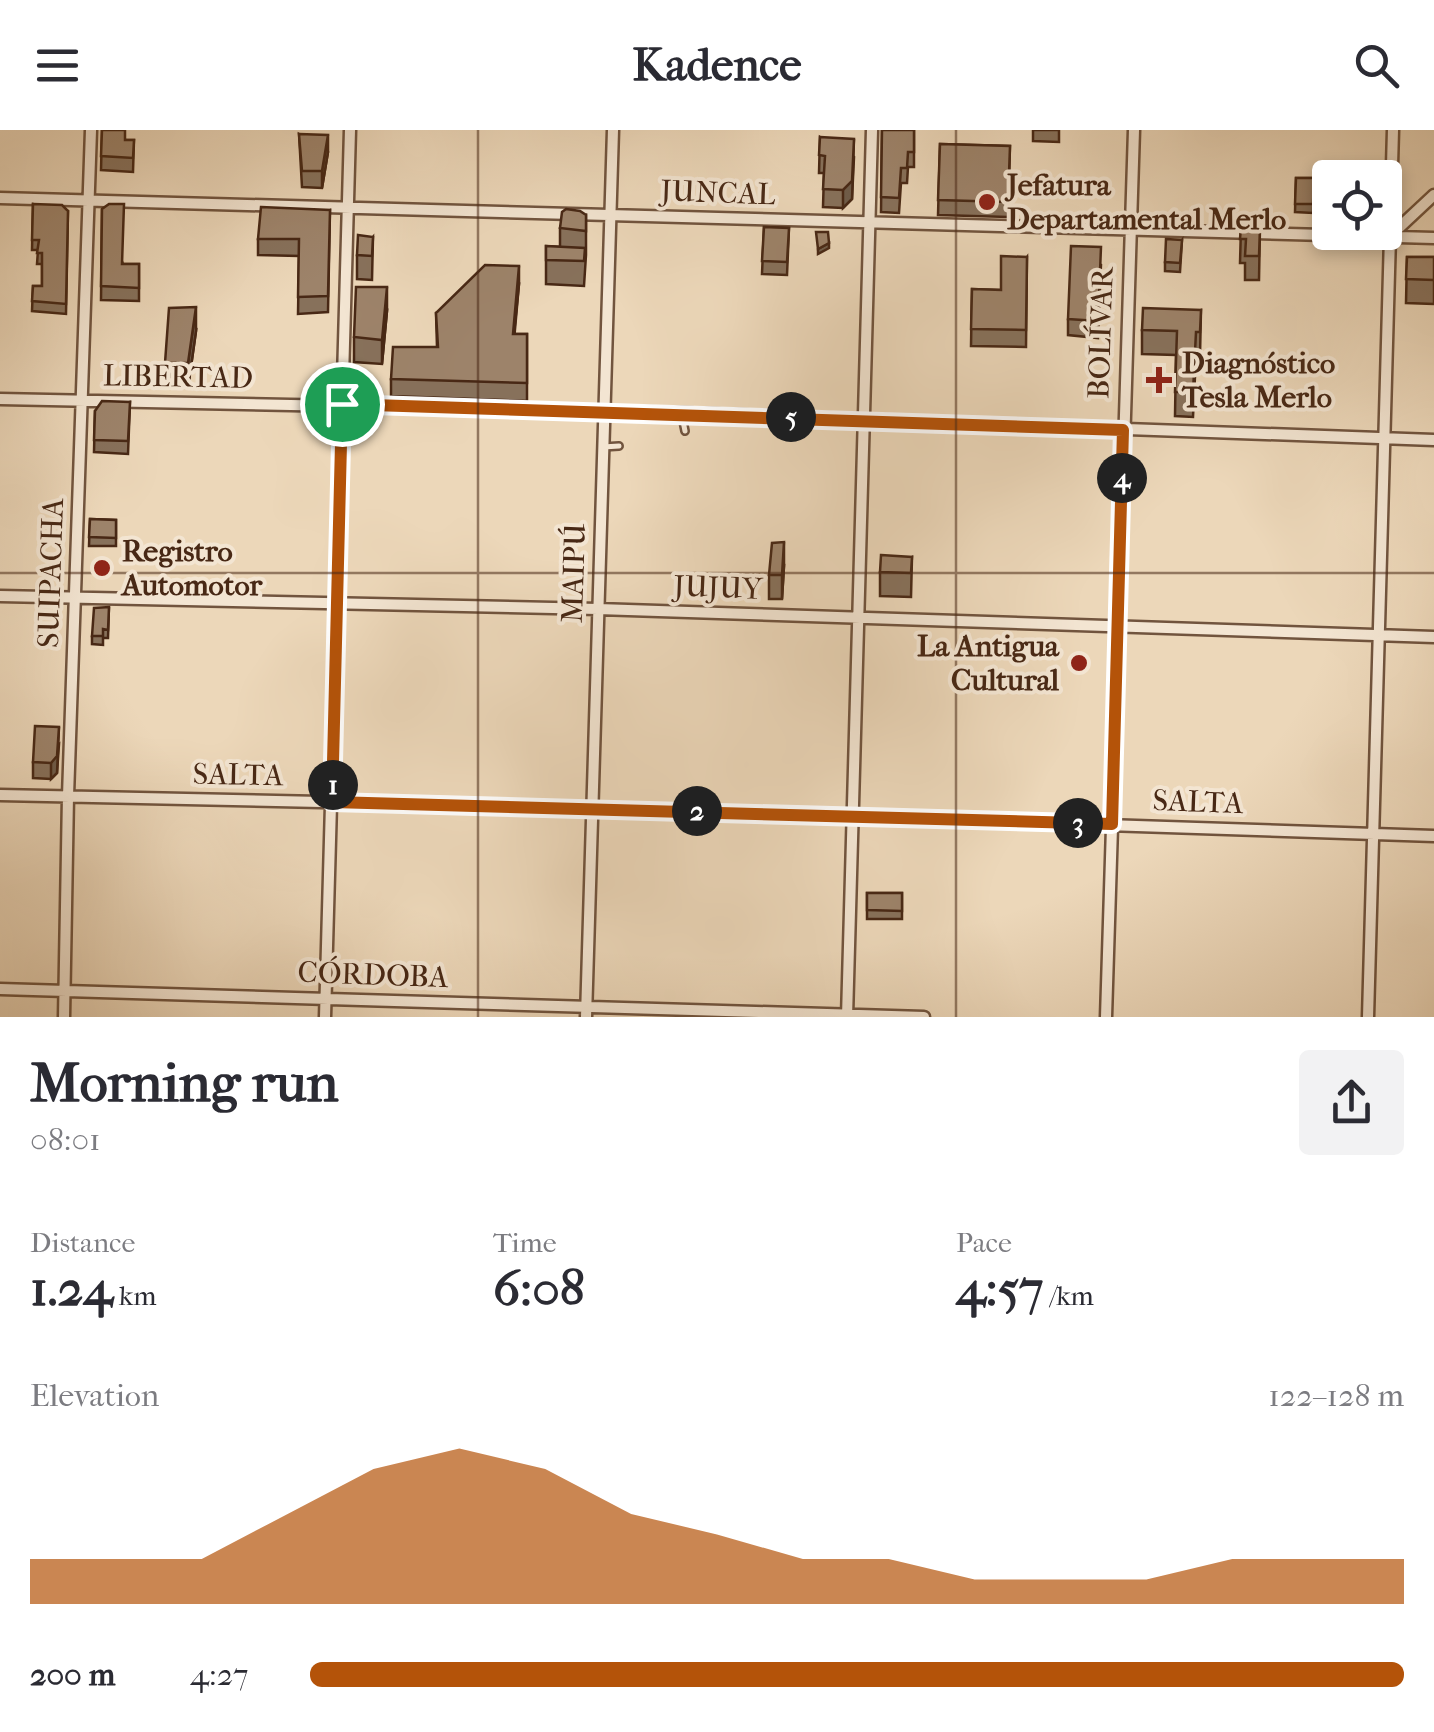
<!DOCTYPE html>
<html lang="en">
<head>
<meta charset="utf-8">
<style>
	:root { --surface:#fff; --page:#f2f2f3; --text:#2b2b33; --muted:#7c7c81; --accent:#b45309 }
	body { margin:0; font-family:"IM FELL French Canon",serif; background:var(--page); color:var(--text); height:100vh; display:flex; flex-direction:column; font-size:38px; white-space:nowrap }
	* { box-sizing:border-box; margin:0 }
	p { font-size:32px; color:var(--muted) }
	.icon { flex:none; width:55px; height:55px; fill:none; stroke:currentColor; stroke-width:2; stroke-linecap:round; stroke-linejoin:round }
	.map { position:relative; height:887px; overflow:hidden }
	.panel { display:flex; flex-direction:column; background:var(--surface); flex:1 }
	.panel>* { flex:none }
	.fabs { position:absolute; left:1312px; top:30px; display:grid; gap:20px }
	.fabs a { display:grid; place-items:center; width:90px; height:90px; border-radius:10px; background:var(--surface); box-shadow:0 5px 15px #0003; font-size:50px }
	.pin { position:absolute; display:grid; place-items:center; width:85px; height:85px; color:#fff; margin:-42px; border:5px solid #fff; border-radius:50%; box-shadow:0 2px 10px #0007 }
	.km { position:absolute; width:50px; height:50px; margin:-25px; border-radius:50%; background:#222; color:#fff; font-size:28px; line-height:50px; text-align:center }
	.round { display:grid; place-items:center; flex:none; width:105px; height:105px; border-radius:10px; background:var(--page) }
	.head { display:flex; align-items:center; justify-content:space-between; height:170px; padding:0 30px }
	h1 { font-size:55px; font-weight:700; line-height:75px }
	.metrics { display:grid; grid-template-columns:repeat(3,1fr); gap:15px; height:170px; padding:10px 30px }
	.metrics div { display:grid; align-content:center }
	.metrics b { font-size:50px; font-weight:700 }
	.metrics small { font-size:28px; font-weight:400 }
	.metrics p { font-size:28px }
	.chart { height:280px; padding:20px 30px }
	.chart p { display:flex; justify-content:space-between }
	.chart svg { width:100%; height:180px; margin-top:10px; fill:var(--accent); opacity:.7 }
	ul { padding:0 30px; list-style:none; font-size:32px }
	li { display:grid; grid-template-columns:160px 120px 1fr; align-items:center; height:75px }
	li i { height:25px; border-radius:12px; background:var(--accent) }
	header { display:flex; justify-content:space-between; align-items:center; height:130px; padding:0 30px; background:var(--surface); font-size:45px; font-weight:700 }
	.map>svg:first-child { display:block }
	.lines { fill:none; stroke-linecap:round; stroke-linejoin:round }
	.lane-casing { stroke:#71543e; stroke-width:10 }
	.street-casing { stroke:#71543e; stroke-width:15 }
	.lane { stroke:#f3e5d2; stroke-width:5 }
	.street { stroke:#f3e5d2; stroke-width:10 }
	.wall { fill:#87715b; stroke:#482815; stroke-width:2.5 }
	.shaded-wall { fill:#6e5c4a; stroke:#482815; stroke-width:2.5 }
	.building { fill:#9d836a; stroke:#482815; stroke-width:2.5 }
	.route-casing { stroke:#fff; stroke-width:20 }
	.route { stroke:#b45309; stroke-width:12 }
	.grid { fill:none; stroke:#482815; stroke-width:2.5; stroke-opacity:0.55 }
	.poi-dot { fill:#8f2418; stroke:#f3e5d2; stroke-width:4 }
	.labels { text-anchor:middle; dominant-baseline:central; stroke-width:8; stroke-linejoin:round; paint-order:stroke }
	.poi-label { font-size:30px; font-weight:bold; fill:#482815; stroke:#f3e5d2; text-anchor:start }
	.street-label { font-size:30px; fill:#482815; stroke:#f3e5d2 }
</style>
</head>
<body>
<header><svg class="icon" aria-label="menu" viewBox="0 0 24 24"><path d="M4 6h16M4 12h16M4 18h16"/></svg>Kadence<svg class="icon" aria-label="search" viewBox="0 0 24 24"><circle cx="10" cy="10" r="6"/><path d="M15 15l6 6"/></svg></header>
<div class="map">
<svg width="1434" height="887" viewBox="0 0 1434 887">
	<rect width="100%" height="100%" fill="#ecd7b9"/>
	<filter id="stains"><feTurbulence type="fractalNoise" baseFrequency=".002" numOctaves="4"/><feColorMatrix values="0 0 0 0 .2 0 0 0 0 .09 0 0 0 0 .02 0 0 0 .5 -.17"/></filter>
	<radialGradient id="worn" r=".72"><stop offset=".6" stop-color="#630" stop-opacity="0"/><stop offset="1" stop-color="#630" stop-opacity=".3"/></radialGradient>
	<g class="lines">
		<defs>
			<path id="lane" d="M 682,286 L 685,301
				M 603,317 L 619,316"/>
			<path id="street" d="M 0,68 L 1434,108
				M 1389,107 L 1434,65
				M 0,269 L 681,283 L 1434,310
				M 0,466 L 598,479 L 1434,507
				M 0,665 L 592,678 L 1434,706
				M 0,859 L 924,887
				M 64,887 L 68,666 L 91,0
				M 325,887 L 350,0
				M 586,887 L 613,0
				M 847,887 L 872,0
				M 1106,887 L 1134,0
				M 1368,887 L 1393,0"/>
		</defs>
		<use href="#lane" class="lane-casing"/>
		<use href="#street" class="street-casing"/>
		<use href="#lane" class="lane"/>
		<use href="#street" class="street"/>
	</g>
	<path class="wall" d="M 102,0 L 126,10 L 134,10 L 133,42 L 101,40 Z
		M 882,0 L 914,0 L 914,37 L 908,37 L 907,53 L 901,53 L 899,83 L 881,82 Z
		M 1033,0 L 1059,0 L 1059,12 L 1033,11 Z
		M 299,4 L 328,22 L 322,58 L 302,57 Z
		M 820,7 L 854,27 L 852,69 L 843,78 L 823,77 L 824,43 L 819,43 Z
		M 940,14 L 1010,16 L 1008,87 L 938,85 Z
		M 1296,48 L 1314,48 L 1313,83 L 1295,82 Z
		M 33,74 L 68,81 L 66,184 L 32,181 L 33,156 L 42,156 L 42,134 L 37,134 L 38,120 L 32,120 Z
		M 102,79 L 123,134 L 139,134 L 139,171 L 101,170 Z
		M 330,80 L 328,182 L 298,184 L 299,126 L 258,125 L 258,109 Z
		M 586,85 L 586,125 L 584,156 L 546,154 L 546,116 L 560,117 L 560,98 Z
		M 764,97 L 789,98 L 787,145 L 762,144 Z
		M 1241,97 L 1260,97 L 1259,150 L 1245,150 L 1245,133 L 1240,133 Z
		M 373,107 L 372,150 L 357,149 L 357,125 Z
		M 1182,110 L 1180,142 L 1165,141 L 1165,132 Z
		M 1027,127 L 1026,217 L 971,216 L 972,159 L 1001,160 Z
		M 1407,127 L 1434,127 L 1434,174 L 1406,173 Z
		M 1101,134 L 1098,208 L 1068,205 L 1068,189 Z
		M 519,154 L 514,204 L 527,204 L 527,271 L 391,266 L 391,249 L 437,217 L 436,183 Z
		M 1201,180 L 1200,226 L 1196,226 L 1193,287 L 1175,286 L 1176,225 L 1142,224 L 1142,200 Z
		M 387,181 L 382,234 L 354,232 L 354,207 Z
		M 196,201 L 188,258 L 165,257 L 165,233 Z
		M 130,272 L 128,324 L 94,322 L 95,281 Z
		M 90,389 L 116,390 L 116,416 L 89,416 Z
		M 912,427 L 911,467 L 880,466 L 880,442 Z
		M 784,436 L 782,469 L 769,469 L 769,445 Z
		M 109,477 L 108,508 L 103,508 L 103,515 L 92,514 L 92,506 Z
		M 59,614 L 57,643 L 51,649 L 33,648 L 33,632 Z
		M 867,763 L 902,763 L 902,789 L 867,789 Z"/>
	<path class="shaded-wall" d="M 328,5 L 328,22 L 322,58 L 322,41 Z
		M 854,9 L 852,69 L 843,78 L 843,60 Z
		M 829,113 L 829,118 L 818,124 L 818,119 Z
		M 519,136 L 519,154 L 513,222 L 513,204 Z
		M 387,157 L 387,181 L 382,234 L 382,210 Z
		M 196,177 L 196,201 L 188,258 L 188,233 Z
		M 784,412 L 784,436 L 782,469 L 782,445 Z
		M 59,597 L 57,643 L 51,649 L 51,633 Z"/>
	<path class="building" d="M 102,0 L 125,0 L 125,10 L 134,10 L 133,28 L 101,26 Z
		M 882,0 L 914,0 L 914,22 L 908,22 L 907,38 L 901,38 L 899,68 L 881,67 Z
		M 299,4 L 328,5 L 322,41 L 302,41 Z
		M 820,7 L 854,9 L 852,51 L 843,60 L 823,59 L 825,26 L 819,25 Z
		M 940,14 L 1010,16 L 1008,72 L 938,70 Z
		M 1296,48 L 1314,48 L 1313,74 L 1295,74 Z
		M 33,74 L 62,75 L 68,81 L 66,174 L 32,171 L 33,156 L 42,156 L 42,123 L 37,123 L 39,110 L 32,110 Z
		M 109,74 L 124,74 L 122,134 L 139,134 L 139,158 L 101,156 L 102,79 Z
		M 261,77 L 330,80 L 328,166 L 298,167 L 299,109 L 258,109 Z
		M 566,79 L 580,81 L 586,85 L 586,101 L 560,98 L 562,82 Z
		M 764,97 L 789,98 L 787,132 L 762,131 Z
		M 1241,97 L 1260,97 L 1259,126 L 1245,126 L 1246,109 L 1240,109 Z
		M 816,102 L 828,102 L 829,113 L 818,119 Z
		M 358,105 L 373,107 L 372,126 L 357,125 Z
		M 1166,109 L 1182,110 L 1180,133 L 1165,132 Z
		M 546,116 L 585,118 L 584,131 L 546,130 Z
		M 1071,116 L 1101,117 L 1098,191 L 1068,189 Z
		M 1001,126 L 1027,127 L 1026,200 L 971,199 L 972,159 L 1001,160 Z
		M 1407,127 L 1434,127 L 1434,150 L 1406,149 Z
		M 485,135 L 519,136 L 513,204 L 527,204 L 527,253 L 391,249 L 393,217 L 438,217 L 436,183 Z
		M 356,157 L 387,157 L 382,210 L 354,207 Z
		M 196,177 L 188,233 L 165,233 L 169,178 Z
		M 1143,178 L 1201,180 L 1200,202 L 1196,202 L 1193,262 L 1175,262 L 1177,201 L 1142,200 Z
		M 102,271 L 130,272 L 128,311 L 94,310 L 95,281 Z
		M 90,389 L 116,390 L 116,408 L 89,407 Z
		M 784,412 L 782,445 L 769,445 L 772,413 Z
		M 881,425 L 912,427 L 911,443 L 880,442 Z
		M 109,477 L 108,500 L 103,499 L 103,506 L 92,506 L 94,478 Z
		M 35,596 L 59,597 L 57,626 L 51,633 L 33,632 Z
		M 867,763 L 902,763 L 902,781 L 867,780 Z"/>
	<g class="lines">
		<defs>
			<path id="route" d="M 342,274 L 1123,300 L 1112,694 L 332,672 Z"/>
		</defs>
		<use href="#route" class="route-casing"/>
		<use href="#route" class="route"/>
	</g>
	<path class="grid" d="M 478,0 L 478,887M 956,0 L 956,887M 0,443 L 1434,443"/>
	<g class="poi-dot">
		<circle cx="987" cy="72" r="10"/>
		<path d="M1154 235h10v10h10v10h-10v10h-10v-10h-10v-10h10z"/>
		<circle cx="102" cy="438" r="10"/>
		<circle cx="1079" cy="533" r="10"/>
	</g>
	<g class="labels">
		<g class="poi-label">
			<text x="1007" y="55">Jefatura<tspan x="1007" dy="34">Departamental Merlo</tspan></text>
			<text x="1182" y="233">Diagnóstico<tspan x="1182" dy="34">Tesla Merlo</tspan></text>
			<text x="122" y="421">Registro<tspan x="122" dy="34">Automotor</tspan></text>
			<text x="1059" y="516" text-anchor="end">La Antigua<tspan x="1059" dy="34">Cultural</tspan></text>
		</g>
		<g class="street-label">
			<text transform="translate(718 63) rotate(2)">JUNCAL</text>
			<text transform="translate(1101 203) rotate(-88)">BOLÍVAR</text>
			<text transform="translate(178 247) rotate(1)">LIBERTAD</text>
			<text transform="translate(51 443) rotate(-88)">SUIPACHA</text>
			<text transform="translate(574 443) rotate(-88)">MAIPÚ</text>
			<text transform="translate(718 458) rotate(2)">JUJUY</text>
			<text transform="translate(238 645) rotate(1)">SALTA</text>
			<text transform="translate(1198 672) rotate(2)">SALTA</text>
			<text transform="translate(373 845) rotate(2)">CÓRDOBA</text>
		</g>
	</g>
	<rect width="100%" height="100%" filter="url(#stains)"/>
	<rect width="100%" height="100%" fill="url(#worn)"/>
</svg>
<div class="fabs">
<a><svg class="icon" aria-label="locate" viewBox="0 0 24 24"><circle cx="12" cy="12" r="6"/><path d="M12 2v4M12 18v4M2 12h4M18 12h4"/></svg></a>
</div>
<div class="pin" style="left:342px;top:274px;background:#1e9e55"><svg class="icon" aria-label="arrive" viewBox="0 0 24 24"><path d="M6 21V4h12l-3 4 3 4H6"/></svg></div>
<b class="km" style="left:333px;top:655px">1</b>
<b class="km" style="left:697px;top:681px">2</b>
<b class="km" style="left:1078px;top:693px">3</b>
<b class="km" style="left:1122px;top:348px">4</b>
<b class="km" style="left:791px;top:287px">5</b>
</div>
<section class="panel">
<div class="head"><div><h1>Morning run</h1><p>08:01</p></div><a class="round"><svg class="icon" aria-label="share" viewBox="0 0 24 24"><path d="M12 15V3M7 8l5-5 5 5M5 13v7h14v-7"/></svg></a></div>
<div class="metrics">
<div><p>Distance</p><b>1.24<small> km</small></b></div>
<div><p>Time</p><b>6:08</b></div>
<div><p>Pace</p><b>4:57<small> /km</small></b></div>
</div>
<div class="chart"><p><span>Elevation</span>122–128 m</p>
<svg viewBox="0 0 160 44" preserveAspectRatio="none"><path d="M0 44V33L10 33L20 33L30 22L40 11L50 6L60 11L70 22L80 27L90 33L100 33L110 38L120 38L130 38L140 33L150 33L160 33V44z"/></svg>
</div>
<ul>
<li><b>200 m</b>4:27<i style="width:100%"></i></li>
</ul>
</section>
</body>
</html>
